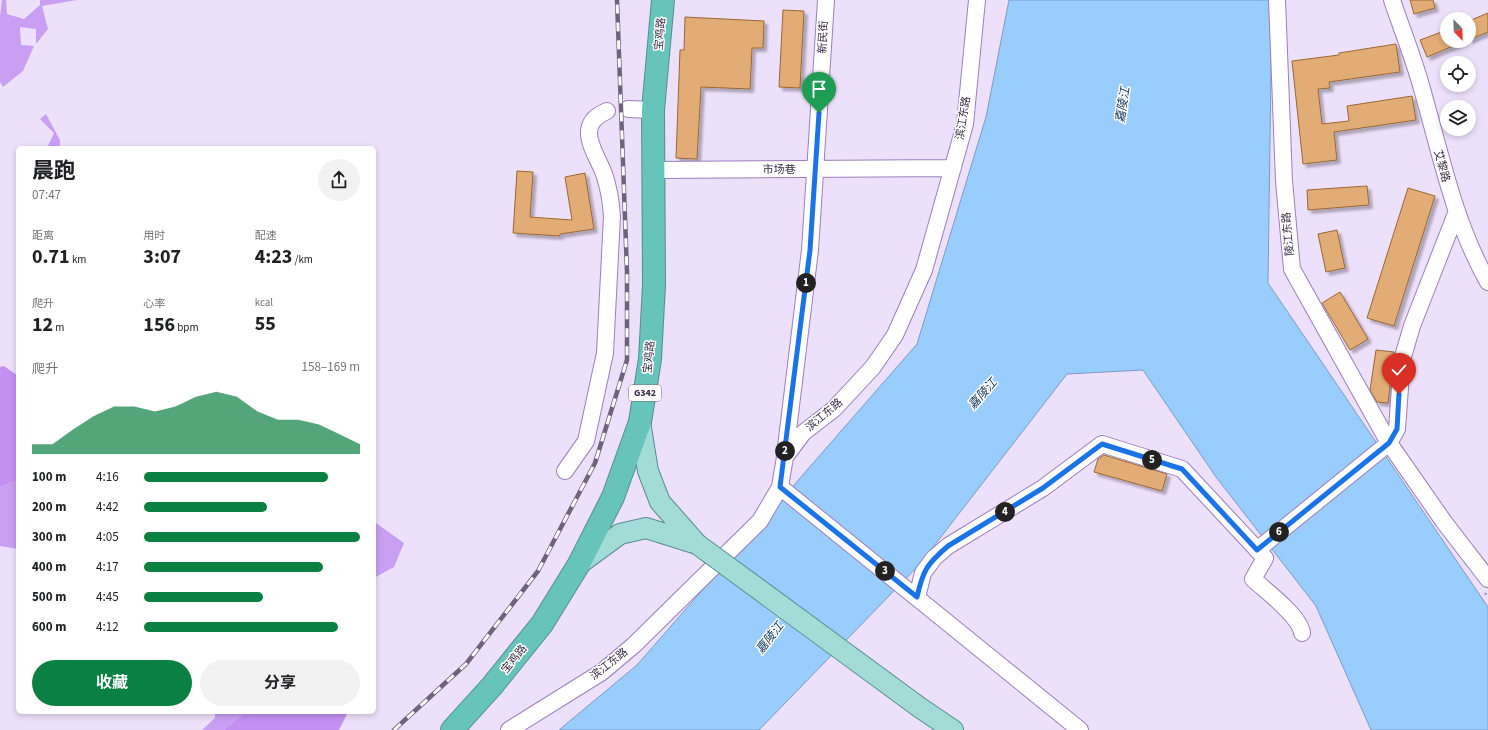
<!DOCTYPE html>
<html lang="zh">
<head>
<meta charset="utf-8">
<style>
	:root { --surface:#fff; --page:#f2f2f2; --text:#202124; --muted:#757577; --accent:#0b8043 }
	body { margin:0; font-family:"Source Sans 3","Noto Sans SC",sans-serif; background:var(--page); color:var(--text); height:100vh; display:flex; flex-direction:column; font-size:15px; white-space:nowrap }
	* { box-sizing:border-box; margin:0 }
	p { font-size:13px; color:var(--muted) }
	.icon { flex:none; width:22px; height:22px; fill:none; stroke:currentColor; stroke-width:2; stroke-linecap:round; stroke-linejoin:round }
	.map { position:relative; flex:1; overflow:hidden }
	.panel { position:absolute; left:16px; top:146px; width:360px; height:568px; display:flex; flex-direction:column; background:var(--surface); border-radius:6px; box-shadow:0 2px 6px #0003 }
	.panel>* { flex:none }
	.needle { width:26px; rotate:157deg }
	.controls { position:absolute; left:1440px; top:12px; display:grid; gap:8px }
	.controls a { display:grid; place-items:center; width:36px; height:36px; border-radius:50%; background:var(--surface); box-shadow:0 2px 6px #0003; font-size:20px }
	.pin { position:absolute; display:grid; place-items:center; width:34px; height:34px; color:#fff; margin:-41px -17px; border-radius:50% 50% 50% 0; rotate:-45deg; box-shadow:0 0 4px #0007 }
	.pin .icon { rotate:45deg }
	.km { position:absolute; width:20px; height:20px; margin:-10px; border-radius:50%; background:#222; color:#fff; font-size:11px; line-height:20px; text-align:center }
	.round { display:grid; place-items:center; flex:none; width:42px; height:42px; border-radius:21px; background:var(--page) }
	.head { display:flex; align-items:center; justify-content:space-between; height:68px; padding:0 16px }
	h1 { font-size:22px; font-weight:700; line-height:30px }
	.metrics { display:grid; grid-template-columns:repeat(3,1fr); gap:6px; height:68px; padding:4px 16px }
	.metrics div { display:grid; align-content:center }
	.metrics b { font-size:20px; font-weight:700 }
	.metrics small { font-size:11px; font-weight:400 }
	.metrics p { font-size:11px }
	.chart { height:112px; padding:8px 16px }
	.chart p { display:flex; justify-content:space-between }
	.chart svg { width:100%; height:72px; margin-top:4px; fill:var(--accent); opacity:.7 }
	.cta { display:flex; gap:8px; margin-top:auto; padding:8px 16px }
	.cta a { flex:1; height:46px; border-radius:24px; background:var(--accent); color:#fff; font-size:16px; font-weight:700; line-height:46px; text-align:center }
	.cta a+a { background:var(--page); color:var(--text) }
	ul { padding:0 16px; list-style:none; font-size:13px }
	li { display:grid; grid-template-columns:64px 48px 1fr; align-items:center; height:30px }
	li i { height:10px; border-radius:5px; background:var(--accent) }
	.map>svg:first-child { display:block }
	.green { fill:#c99ff3 }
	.forest { fill:#c291f1 }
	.water { fill:#99cdfd; stroke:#7c9cc6 }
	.building { fill:#e1ac75; stroke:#996831; filter:url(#shadow) }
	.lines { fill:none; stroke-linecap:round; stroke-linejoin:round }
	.minor-casing { stroke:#9c7eba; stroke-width:18 }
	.major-casing { stroke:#568e92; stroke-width:22 }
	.highway-casing { stroke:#568e92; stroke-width:24 }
	.path { stroke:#9386a0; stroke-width:2; stroke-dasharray:2 3; stroke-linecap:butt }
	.minor { stroke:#fff; stroke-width:16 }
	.major { stroke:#a3dcd6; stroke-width:20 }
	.highway { stroke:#66c4bb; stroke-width:22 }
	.rail-casing { stroke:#6f627c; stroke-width:4.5 }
	.rail { stroke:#fff; stroke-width:3; stroke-dasharray:9; stroke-linecap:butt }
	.major-bridge-casing { stroke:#568e92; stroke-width:22; stroke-linecap:butt }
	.major-bridge { stroke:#a3dcd6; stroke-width:20 }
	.route-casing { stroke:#fff; stroke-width:8 }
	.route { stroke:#1a73e8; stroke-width:5 }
	.labels { text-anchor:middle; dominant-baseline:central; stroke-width:3; stroke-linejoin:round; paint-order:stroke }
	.shield { fill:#fff; stroke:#746b7d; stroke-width:1 }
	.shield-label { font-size:10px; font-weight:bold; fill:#382b45 }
	.street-label { font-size:11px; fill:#382b45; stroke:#fff }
	.water-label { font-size:12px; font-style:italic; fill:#0c3251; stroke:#fff }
</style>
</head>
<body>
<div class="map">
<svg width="1488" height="730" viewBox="0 0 1488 730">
	<defs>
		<filter id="shadow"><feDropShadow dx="3.5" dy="3.5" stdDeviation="1" flood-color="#0004"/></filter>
	</defs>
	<rect width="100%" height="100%" fill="#ede0fb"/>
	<path class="green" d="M 2,0 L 6,0 L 7,14 L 24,19 L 40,5 L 40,0 L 77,0 L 42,6 L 48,29 L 36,44 L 36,29 L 20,27 L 21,45 L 34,46 L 23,71 L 3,87 L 0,82 L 0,16 Z
		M 46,114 L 60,140 L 60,148 L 47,148 L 54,133 L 40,119 Z
		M 18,480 L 18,549 L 0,546 L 0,487 Z
		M 376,523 L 404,543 L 394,567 L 374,578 L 374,524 Z
		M 215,712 L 245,712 L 224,730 L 202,730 L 215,718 Z"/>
	<path class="forest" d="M 4,366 L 18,376 L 18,480 L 0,487 L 0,367 Z
		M 245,712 L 348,712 L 339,730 L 224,730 Z"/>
	<path class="water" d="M 1009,0 L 1272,0 L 1268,283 L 1488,607 L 1488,730 L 1371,730 L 1316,606 L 1216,477 L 1143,370 L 1067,374 L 920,564 L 759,730 L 559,730 L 637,665 L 917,344 L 986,117 Z"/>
	<path class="building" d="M 1410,0 L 1433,0 L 1435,8 L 1414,14 Z
		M 783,10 L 804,11 L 800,88 L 779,87 Z
		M 1488,13 L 1488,32 L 1469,40 L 1469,21 Z
		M 685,17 L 764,21 L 763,48 L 752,48 L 750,89 L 701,87 L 697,159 L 676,158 L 680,50 L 684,50 Z
		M 1447,30 L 1447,41 L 1465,41 L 1427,57 L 1420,40 Z
		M 1396,44 L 1400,72 L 1329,82 L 1330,88 L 1318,89 L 1322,124 L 1349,121 L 1347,106 L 1412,96 L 1416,120 L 1334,132 L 1337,160 L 1303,164 L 1292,61 L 1339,55 L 1339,53 Z
		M 517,171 L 533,172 L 530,217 L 572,220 L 565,177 L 585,173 L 594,229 L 560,234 L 560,236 L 513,233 Z
		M 1367,186 L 1369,205 L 1308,210 L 1307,190 Z
		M 1408,188 L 1435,196 L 1394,326 L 1367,318 Z
		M 1337,230 L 1345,268 L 1326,272 L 1318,234 Z
		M 1340,292 L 1368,339 L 1350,350 L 1322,303 Z
		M 1376,350 L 1394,352 L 1388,403 L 1377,402 L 1370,390 Z
		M 1104,455 L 1167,474 L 1162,491 L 1094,472 L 1098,459 Z"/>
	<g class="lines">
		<defs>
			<path id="minor" d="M 1277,0 L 1284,181 L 1292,269 L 1389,443 L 1444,522 L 1488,579
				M 1392,0 C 1402,30 1414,59 1422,89 C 1441,155 1454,222 1488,282
				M 628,109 L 653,110
				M 653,170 L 953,168
				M 785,455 L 810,250 L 826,0
				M 565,471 L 586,441 L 605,353 L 612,216 C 611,202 609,188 604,174 C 596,152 573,125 607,111
				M 780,487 L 1080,730
				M 1257,550 L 1389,443 L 1397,429 L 1402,360 L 1412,326 L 1457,211
				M 917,597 L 923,573 L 934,558 L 948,546 L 1043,488 L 1102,444 L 1182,469 L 1265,558 L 1253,579 C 1266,591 1300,616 1302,633
				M 509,730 L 602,672 L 634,645 L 760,521 L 780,487 L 785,457 L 803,433 L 834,409 L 873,367 L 895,335 L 924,270 L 965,124 L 977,0"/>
			<path id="major" d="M 579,564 L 620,534 L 646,528 L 697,544 L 660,502 L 648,471 L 640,422
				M 919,707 L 953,730"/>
			<path id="highway" d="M 452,730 L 492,686 L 542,624 L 579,564 L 613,497 L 640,422 L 650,359 L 654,285 L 653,110 L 663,0"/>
		</defs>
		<use href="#minor" class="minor-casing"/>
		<use href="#major" class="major-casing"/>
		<use href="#highway" class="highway-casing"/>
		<path class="path" d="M 1485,593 L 1488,597"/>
		<use href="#minor" class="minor"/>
		<use href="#major" class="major"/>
		<use href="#highway" class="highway"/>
		<defs>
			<path id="rail" d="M 394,730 L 466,664 L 538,571 L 595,463 L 627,360 L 627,272 L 617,0"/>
		</defs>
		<use href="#rail" class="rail-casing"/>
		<use href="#rail" class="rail"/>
		<defs>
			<path id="major-bridge" d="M 697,544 L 919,707"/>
		</defs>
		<use href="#major-bridge" class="major-bridge-casing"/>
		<use href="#major-bridge" class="major-bridge"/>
	</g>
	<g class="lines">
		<defs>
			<path id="route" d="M 819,113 L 810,250 L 780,487 L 917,597 C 923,570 927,564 948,546 L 1043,488 L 1102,444 L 1182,469 L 1257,550 L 1389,443 L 1397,429 L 1399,394"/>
		</defs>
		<use href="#route" class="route-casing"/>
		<use href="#route" class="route"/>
	</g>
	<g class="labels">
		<rect class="shield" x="629" y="385" width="32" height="16" rx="3"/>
		<g class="shield-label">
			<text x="645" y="393">G342</text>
		</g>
		<g class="street-label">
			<text transform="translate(660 34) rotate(-85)">宝鸡路</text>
			<text transform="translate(823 37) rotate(-87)">新民街</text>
			<text transform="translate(963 118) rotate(-81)">滨江东路</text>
			<text transform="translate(1442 166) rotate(75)">艾黎路</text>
			<text x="779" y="169">市场巷</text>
			<text transform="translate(1288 234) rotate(-95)">陵江东路</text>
			<text transform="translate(649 357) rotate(-84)">宝鸡路</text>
			<text transform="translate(824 415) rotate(-40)">滨江东路</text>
			<text transform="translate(514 659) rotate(-51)">宝鸡路</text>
			<text transform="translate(609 664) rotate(-38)">滨江东路</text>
		</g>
		<g class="water-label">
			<text transform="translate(1123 105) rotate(-81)">嘉陵江</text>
			<text transform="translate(983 394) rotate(-48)">嘉陵江</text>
			<text transform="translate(770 638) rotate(-52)">嘉陵江</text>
		</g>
	</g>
</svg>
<div class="controls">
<a><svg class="needle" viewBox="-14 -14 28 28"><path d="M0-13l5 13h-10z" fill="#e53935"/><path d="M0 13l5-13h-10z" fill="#757577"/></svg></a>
<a><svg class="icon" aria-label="locate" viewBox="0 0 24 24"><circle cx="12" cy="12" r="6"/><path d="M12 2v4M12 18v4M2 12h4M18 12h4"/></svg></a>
<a><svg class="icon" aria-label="layers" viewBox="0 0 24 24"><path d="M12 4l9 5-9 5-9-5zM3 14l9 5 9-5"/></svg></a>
</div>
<div class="pin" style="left:819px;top:113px;background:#1e9e55"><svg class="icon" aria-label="arrive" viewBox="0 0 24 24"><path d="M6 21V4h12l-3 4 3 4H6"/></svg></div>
<div class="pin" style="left:1399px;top:394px;background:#d93025"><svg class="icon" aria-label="check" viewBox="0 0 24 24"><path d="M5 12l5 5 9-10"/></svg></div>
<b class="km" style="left:806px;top:283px">1</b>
<b class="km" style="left:785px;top:451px">2</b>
<b class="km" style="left:885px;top:571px">3</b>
<b class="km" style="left:1005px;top:512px">4</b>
<b class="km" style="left:1152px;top:460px">5</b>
<b class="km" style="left:1279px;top:532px">6</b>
<section class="panel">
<div class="head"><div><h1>晨跑</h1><p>07:47</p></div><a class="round"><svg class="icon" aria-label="share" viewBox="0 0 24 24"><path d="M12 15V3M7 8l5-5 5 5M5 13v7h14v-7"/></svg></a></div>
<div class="metrics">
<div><p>距离</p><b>0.71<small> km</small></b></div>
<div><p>用时</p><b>3:07</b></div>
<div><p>配速</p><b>4:23<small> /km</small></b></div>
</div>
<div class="metrics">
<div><p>爬升</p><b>12<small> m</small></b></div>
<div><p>心率</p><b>156<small> bpm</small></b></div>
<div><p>kcal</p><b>55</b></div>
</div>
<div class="chart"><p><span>爬升</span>158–169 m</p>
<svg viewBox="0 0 160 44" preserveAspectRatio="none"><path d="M0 44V38L10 38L20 29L30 21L40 15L50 15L60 18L70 15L80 9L90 6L100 9L110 18L120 23L130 23L140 26L150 32L160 38V44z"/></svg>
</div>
<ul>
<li><b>100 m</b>4:16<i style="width:85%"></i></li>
<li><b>200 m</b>4:42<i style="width:57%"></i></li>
<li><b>300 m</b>4:05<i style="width:100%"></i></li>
<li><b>400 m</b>4:17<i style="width:83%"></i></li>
<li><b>500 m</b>4:45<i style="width:55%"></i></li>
<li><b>600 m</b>4:12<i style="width:90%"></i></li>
</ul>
<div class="cta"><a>收藏</a><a>分享</a></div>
</section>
</div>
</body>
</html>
